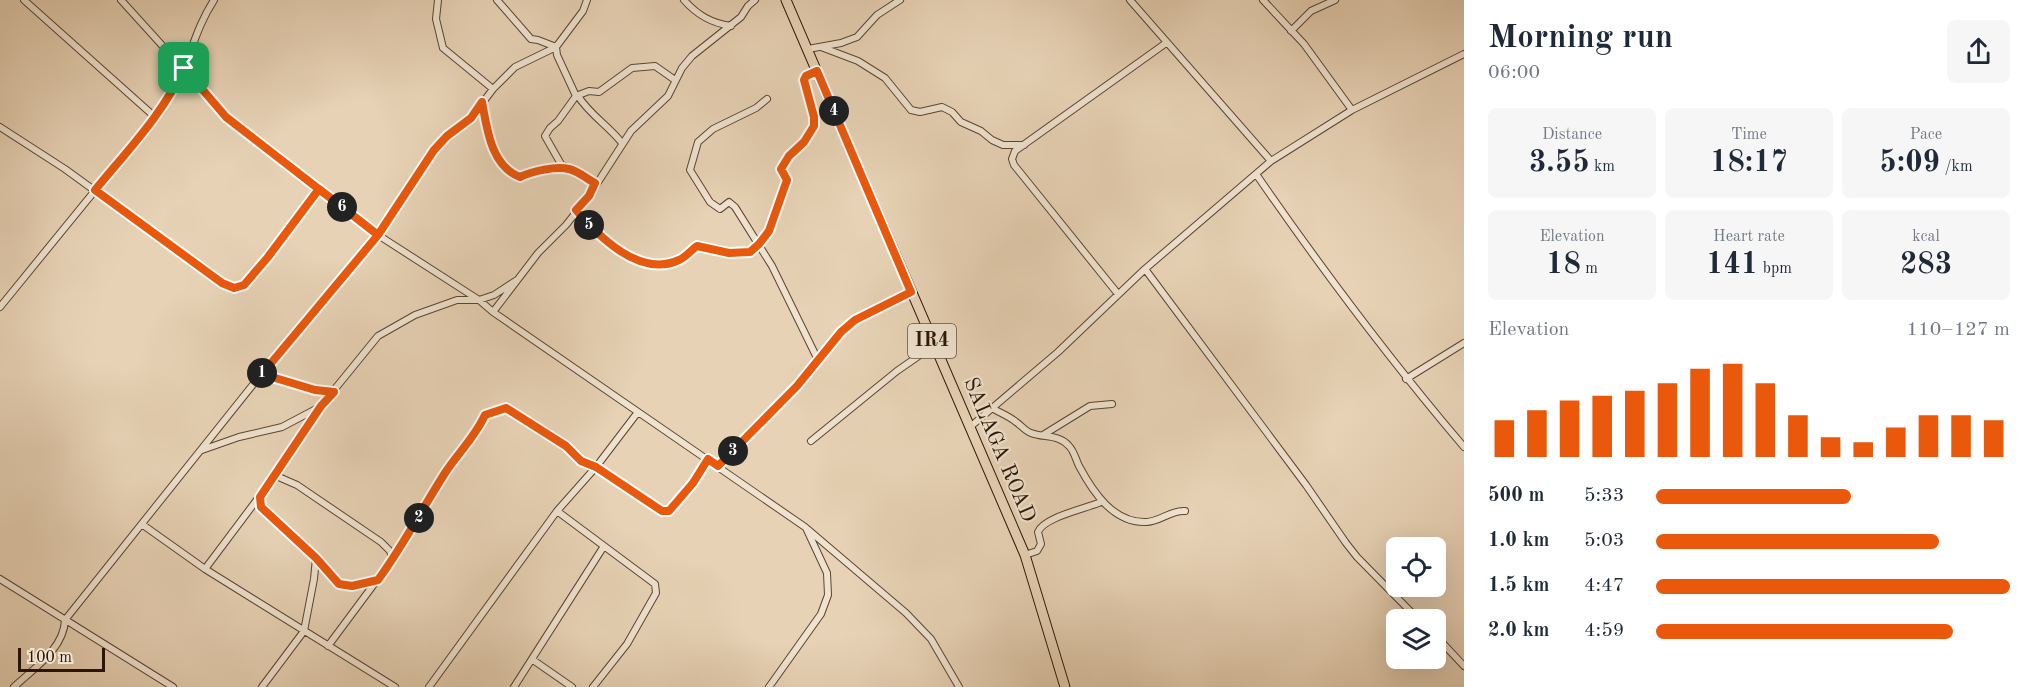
<!DOCTYPE html>
<html lang="en">
<head>
<meta charset="utf-8">
<style>
	:root { --surface:#fff; --page:#f6f6f7; --text:#1f2937; --muted:#747a83; --accent:#ea580c }
	body { margin:0; font-family:"Old Standard TT",serif; background:var(--page); color:var(--text); height:100vh; display:flex; flex-direction:column; font-size:22px; white-space:nowrap }
	* { box-sizing:border-box; margin:0 }
	p { font-size:20px; color:var(--muted) }
	.icon { flex:none; width:33px; height:33px; fill:none; stroke:currentColor; stroke-width:2; stroke-linecap:round; stroke-linejoin:round }
	.map { position:relative; flex:1; overflow:hidden }
	.sheet { display:flex; flex-direction:column; background:var(--surface); width:570px }
	.sheet>* { flex:none }
	.buttons { position:absolute; left:1386px; top:537px; display:grid; gap:12px }
	.buttons a { display:grid; place-items:center; width:60px; height:60px; border-radius:9px; background:var(--surface); box-shadow:0 6px 24px #0002; font-size:30px }
	.scale { position:absolute; left:18px; bottom:15px; width:87px; box-sizing:border-box; padding-left:6px; border:3px solid #2c1504; border-top:0; font-size:16px; line-height:21px; white-space:nowrap; color:#2c1504; -webkit-text-stroke:4px #efe2cf; paint-order:stroke }
	.pin { position:absolute; display:grid; place-items:center; width:51px; height:51px; color:#fff; margin:-26px; border-radius:12px; box-shadow:0 3px 9px #0006 }
	.km { position:absolute; width:30px; height:30px; margin:-15px; border-radius:50%; background:#222; color:#fff; font-size:16px; line-height:30px; text-align:center }
	.round { display:grid; place-items:center; flex:none; width:63px; height:63px; border-radius:9px; background:var(--page) }
	.headline { display:flex; align-items:center; justify-content:space-between; height:102px; padding:0 24px }
	h1 { font-size:33px; font-weight:800; line-height:45px }
	.stats { display:grid; grid-template-columns:repeat(3,1fr); gap:9px; height:102px; padding:6px 24px }
	.stats div { display:grid; align-content:center; border-radius:9px; background:var(--page); text-align:center }
	.stats b { font-size:30px; font-weight:800 }
	.stats small { font-size:16px; font-weight:400 }
	.stats p { font-size:16px }
	.chart { height:168px; padding:12px 24px }
	.chart p { display:flex; justify-content:space-between }
	.chart svg { width:100%; height:108px; margin-top:6px; stroke:var(--accent); stroke-width:6 }
	ul { padding:0 24px; list-style:none; font-size:20px }
	li { display:grid; grid-template-columns:96px 72px 1fr; align-items:center; height:45px }
	li i { height:15px; border-radius:8px; background:var(--accent) }
	main { display:flex; flex:1; min-height:0 }
	.map>svg:first-child { display:block }
	.lines { fill:none; stroke-linecap:round; stroke-linejoin:round }
	.minor-casing { stroke:#5b4430; stroke-width:8 }
	.primary-casing { stroke:#2c1504; stroke-width:11 }
	.minor { stroke:#efe2cf; stroke-width:6 }
	.primary { stroke:#e7d2b5; stroke-width:9 }
	.route-casing { stroke:#fff; stroke-width:12 }
	.route { stroke:#ea580c; stroke-width:8 }
	.labels { text-anchor:middle; dominant-baseline:central; stroke-width:4.5; stroke-linejoin:round; paint-order:stroke }
	.shield { fill:#efe2cf; stroke:#665241; stroke-width:1.5 }
	.shield-label { font-size:20px; font-weight:bold; fill:#2c1504 }
	.street-label { font-size:21px; fill:#2c1504; stroke:#efe2cf }
</style>
</head>
<body>
<main>
<div class="map">
<svg width="1464" height="687" viewBox="0 0 1464 687">
	<rect width="100%" height="100%" fill="#e7d2b5"/>
	<filter id="stains"><feTurbulence type="fractalNoise" baseFrequency=".00333" numOctaves="4"/><feColorMatrix values="0 0 0 0 .2 0 0 0 0 .09 0 0 0 0 .02 0 0 0 .5 -.17"/></filter>
	<radialGradient id="worn" r=".72"><stop offset=".6" stop-color="#630" stop-opacity="0"/><stop offset="1" stop-color="#630" stop-opacity=".3"/></radialGradient>
	<g class="lines">
		<defs>
			<path id="minor" d="M 24,0 L 155,117
				M 121,0 L 227,117 L 378,235 L 479,300 L 493,312 L 805,527 L 906,613 L 931,639 L 959,687
				M 438,0 L 436,19 L 443,48 L 493,89
				M 497,0 L 531,39 L 538,40 L 556,47
				M 684,0 C 697,15 711,23 731,26
				M 1130,0 L 1271,161
				M 1263,0 L 1304,44 L 1352,110
				M 1291,31 L 1311,11 L 1335,0
				M 556,47 L 557,55 L 576,96 L 558,121 L 550,128 L 545,136 L 561,164 L 570,169
				M 821,47 L 858,61 L 885,78 L 911,110 L 920,112 L 942,107 L 952,112 L 961,122 L 981,131 L 992,140 L 1003,145 L 1024,145
				M 808,49 L 841,43 L 857,37 L 877,15 L 900,0
				M 576,96 L 589,91 L 599,92 L 632,68 L 655,66 L 675,80
				M 578,96 C 590,115 608,125 622,143
				M 767,99 L 756,108 L 713,129 L 698,142 L 690,170 L 710,202 L 720,209 L 729,202 L 735,207 L 772,266 L 818,360
				M 482,103 C 487,129 491,166 520,177 C 533,171 555,166 569,169 C 578,171 587,179 595,183
				M 0,127 L 65,169 L 222,283 L 234,288 L 244,286 L 268,257 L 319,189
				M 1256,174 C 1321,268 1390,360 1464,447
				M 576,210 C 599,237 640,278 679,260 C 686,257 691,250 697,246 L 729,253 L 750,252 L 759,244 L 769,231 L 787,180 L 781,169 L 789,156 L 804,142 L 814,126 L 815,117 L 804,80 L 805,76 L 817,71
				M 1145,269 L 1306,485 L 1346,543 L 1357,557 L 1419,620
				M 1118,294 L 1014,165 L 1012,159 L 1015,151 L 1166,43
				M 0,307 L 155,117 C 161,109 169,100 174,90 C 190,60 195,29 214,0
				M 493,312 L 538,253 L 566,225 L 589,196 L 631,131 L 668,96 L 682,68 L 692,56 L 741,17 L 748,6 L 755,0
				M 262,374 L 315,391 L 334,392
				M 1406,379 L 1464,343
				M 992,408 C 1000,413 1009,416 1016,422 C 1021,425 1025,431 1031,433 C 1043,438 1059,434 1069,446 C 1074,451 1076,460 1079,466 C 1093,492 1113,523 1146,522 C 1160,522 1170,510 1185,511
				M 970,427 L 1058,352 L 1145,269 L 1271,161 L 1352,110 L 1464,54
				M 1043,435 L 1090,406 L 1112,404
				M 811,441 L 897,371 L 933,346
				M 202,450 L 239,437 L 282,427 L 318,408
				M 718,466 L 797,386 L 841,332 L 855,320 L 911,292
				M 274,475 L 297,485 L 381,542 L 390,551 L 392,557 L 389,564 L 328,646
				M 259,497 L 261,507 L 318,560 L 339,584 L 352,586 L 377,580
				M 557,511 L 655,584 L 656,593 L 627,644 L 593,687
				M 143,525 L 205,569 L 395,687
				M 1025,555 L 1037,551 L 1041,544 L 1038,532 C 1044,517 1085,509 1101,502
				M 392,557 L 424,511 L 446,472 L 479,429 L 485,415 L 506,409 L 566,446 L 581,461 L 596,467 L 662,511 L 669,511 L 693,483 L 708,459
				M 205,569 L 259,497 L 321,406 L 378,336 L 415,315 L 457,300 L 479,300 L 494,295 L 517,280
				M 0,579 L 173,687
				M 1436,636 L 1464,666
				M 533,660 L 572,687
				M 14,687 C 33,669 64,649 65,620 L 279,352 L 378,235 L 434,150 L 460,125 L 471,118 L 493,89 L 515,67 L 556,47 L 583,11 L 587,0
				M 262,687 L 304,631 L 314,579 L 316,558
				M 429,687 L 557,511 L 596,467 L 638,412
				M 514,687 L 604,546
				M 769,687 L 821,614 L 828,595 L 827,573 L 807,530"/>
			<path id="primary" d="M 786,0 L 1025,555 L 1065,687"/>
		</defs>
		<use href="#minor" class="minor-casing"/>
		<use href="#primary" class="primary-casing"/>
		<use href="#minor" class="minor"/>
		<use href="#primary" class="primary"/>
	</g>
	<g class="lines">
		<defs>
			<path id="route" d="M 184,68 L 226,117 L 378,235 L 262,374 L 315,390 L 334,392 L 321,406 L 260,497 L 261,507 L 316,558 L 339,584 L 352,586 L 378,580 C 403,546 422,509 445,473 C 458,453 475,437 485,415 L 506,408 L 566,446 L 581,461 L 596,467 L 662,511 L 669,511 L 693,483 L 708,459 L 718,466 L 797,386 L 841,332 L 855,320 L 911,292 L 817,71 L 806,76 L 804,80 L 814,117 L 814,126 L 804,142 L 789,156 L 781,169 L 787,180 L 769,231 L 759,244 L 750,252 L 729,253 L 697,246 C 691,250 686,257 679,260 C 640,278 599,237 576,210 L 589,196 L 595,183 C 587,179 578,171 569,169 C 555,166 533,171 520,177 C 491,166 487,129 482,102 L 471,118 L 447,136 L 434,150 L 378,235 L 319,189 L 268,257 L 244,285 L 234,288 L 222,283 L 95,190 C 127,151 163,114 184,68"/>
		</defs>
		<use href="#route" class="route-casing"/>
		<use href="#route" class="route"/>
	</g>
	<g class="labels">
		<rect class="shield" x="908" y="324" width="48" height="34" rx="4.5"/>
		<g class="shield-label">
			<text x="932" y="341">IR4</text>
		</g>
		<g class="street-label">
			<text transform="translate(999 450) rotate(67)">SALAGA ROAD</text>
		</g>
	</g>
	<rect width="100%" height="100%" filter="url(#stains)"/>
	<rect width="100%" height="100%" fill="url(#worn)"/>
</svg>
<div class="buttons">
<a><svg class="icon" aria-label="locate" viewBox="0 0 24 24"><circle cx="12" cy="12" r="6"/><path d="M12 2v4M12 18v4M2 12h4M18 12h4"/></svg></a>
<a><svg class="icon" aria-label="layers" viewBox="0 0 24 24"><path d="M12 4l9 5-9 5-9-5zM3 14l9 5 9-5"/></svg></a>
</div>
<div class="scale">100 m</div>
<div class="pin" style="left:184px;top:68px;background:#1e9e55"><svg class="icon" aria-label="arrive" viewBox="0 0 24 24"><path d="M6 21V4h12l-3 4 3 4H6"/></svg></div>
<b class="km" style="left:262px;top:373px">1</b>
<b class="km" style="left:419px;top:518px">2</b>
<b class="km" style="left:733px;top:451px">3</b>
<b class="km" style="left:834px;top:111px">4</b>
<b class="km" style="left:589px;top:225px">5</b>
<b class="km" style="left:342px;top:207px">6</b>
</div>
<section class="sheet">
<div class="headline"><div><h1>Morning run</h1><p>06:00</p></div><a class="round"><svg class="icon" aria-label="share" viewBox="0 0 24 24"><path d="M12 15V3M7 8l5-5 5 5M5 13v7h14v-7"/></svg></a></div>
<div class="stats">
<div><p>Distance</p><b>3.55<small> km</small></b></div>
<div><p>Time</p><b>18:17</b></div>
<div><p>Pace</p><b>5:09<small> /km</small></b></div>
</div>
<div class="stats">
<div><p>Elevation</p><b>18<small> m</small></b></div>
<div><p>Heart rate</p><b>141<small> bpm</small></b></div>
<div><p>kcal</p><b>283</b></div>
</div>
<div class="chart"><p><span>Elevation</span>110–127 m</p>
<svg viewBox="0 0 160 44" preserveAspectRatio="none"><path d="M5 44V29M15 44V25M25 44V21M35 44V19M45 44V17M55 44V14M65 44V8M75 44V6M85 44V14M95 44V27M105 44V36M115 44V38M125 44V32M135 44V27M145 44V27M155 44V29"/></svg>
</div>
<ul>
<li><b>500 m</b>5:33<i style="width:55%"></i></li>
<li><b>1.0 km</b>5:03<i style="width:80%"></i></li>
<li><b>1.5 km</b>4:47<i style="width:100%"></i></li>
<li><b>2.0 km</b>4:59<i style="width:84%"></i></li>
</ul>
</section>
</main>
</body>
</html>
